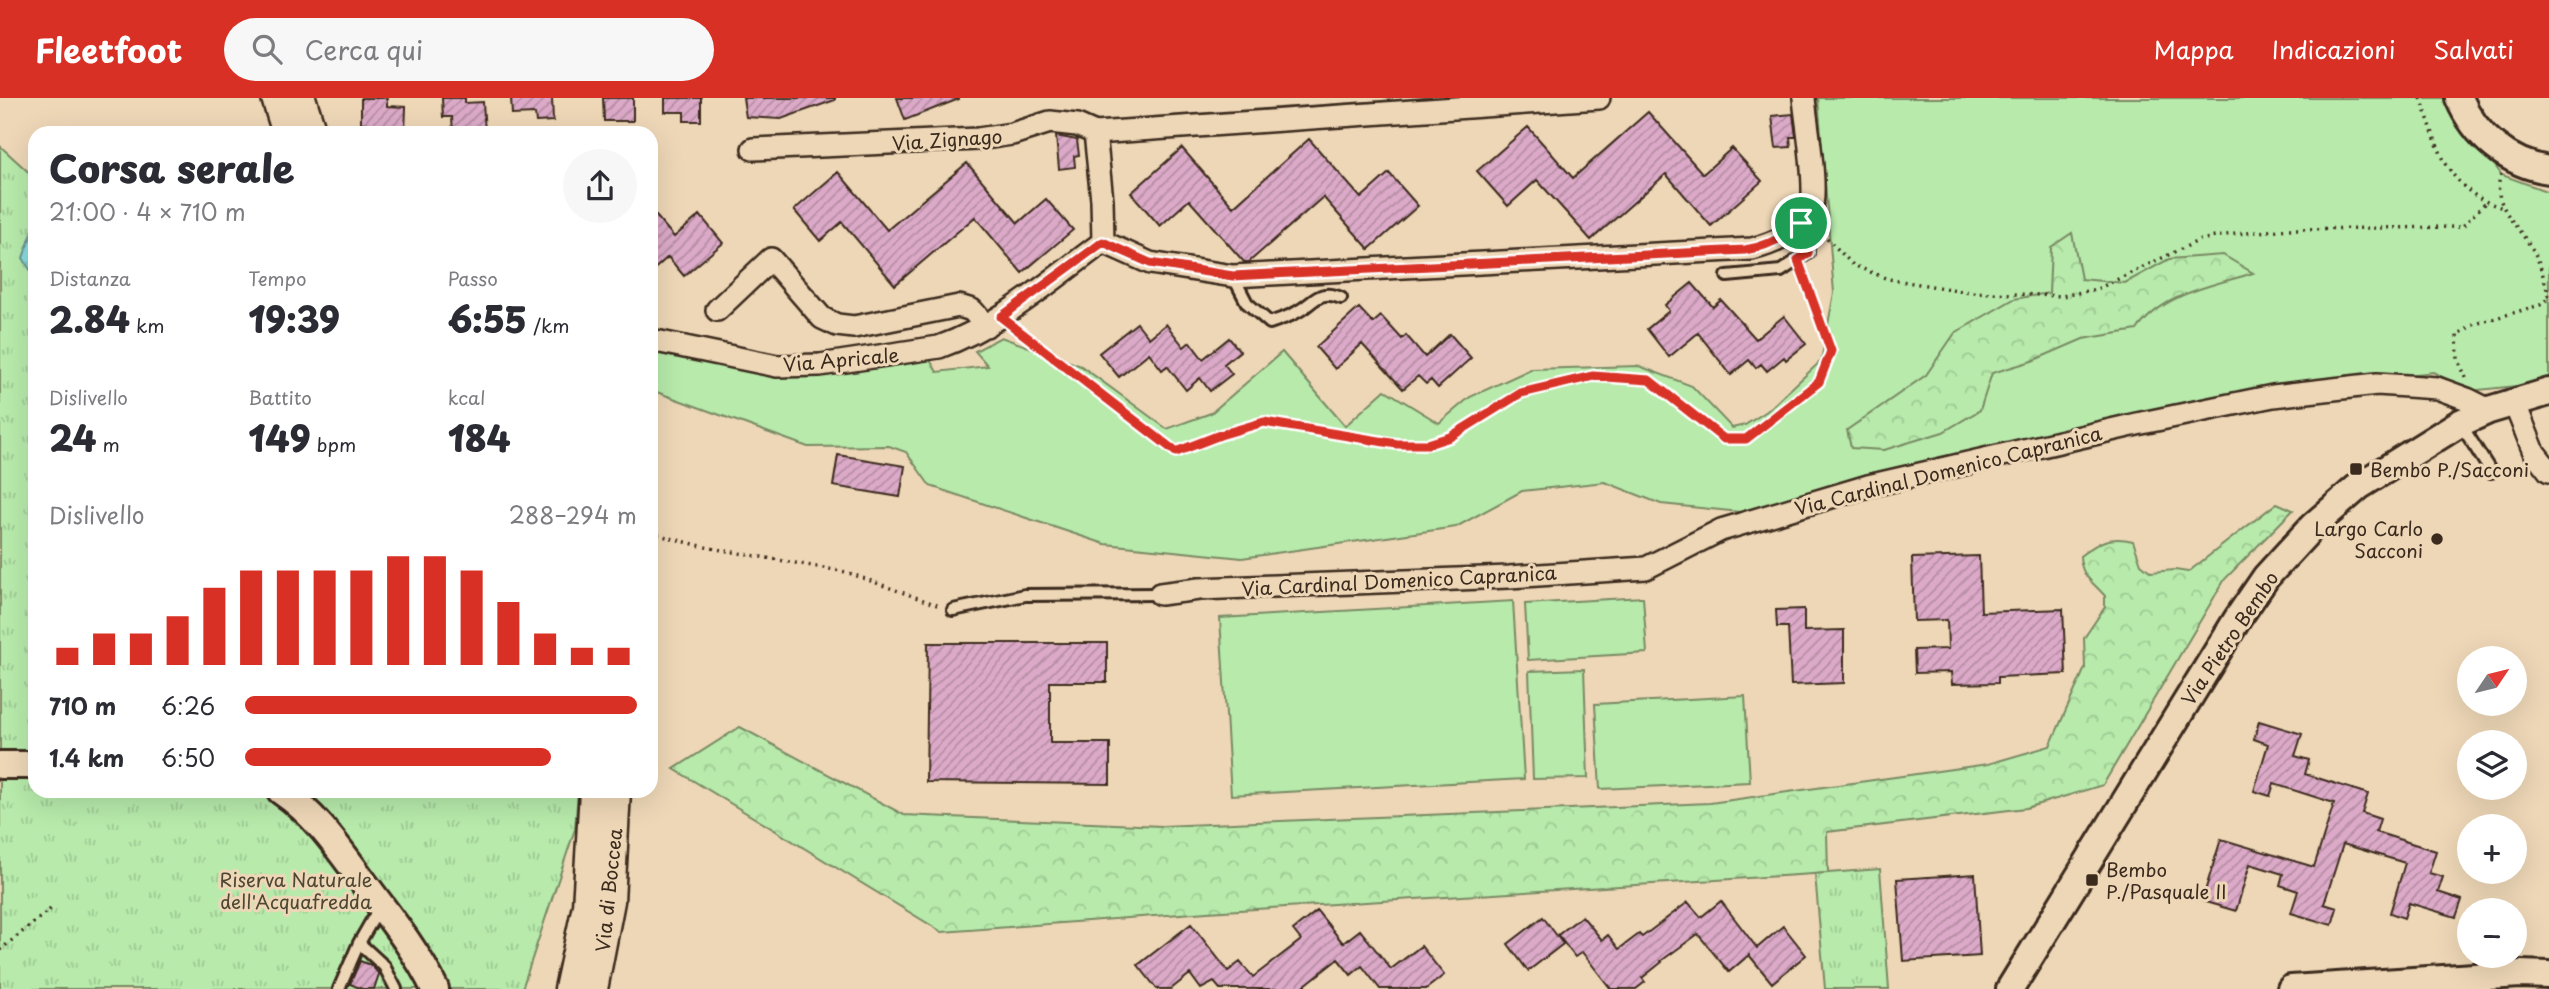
<!DOCTYPE html>
<html lang="it">
<head>
<meta charset="utf-8">
<style>
	:root { --surface:#fff; --page:#f7f7f7; --text:#2b2b33; --muted:#7c7c81; --accent:#d93025 }
	body { margin:0; font-family:"Playpen Sans",sans-serif; background:var(--page); color:var(--text); height:100vh; display:flex; flex-direction:column; font-size:26px; white-space:nowrap }
	* { box-sizing:border-box; margin:0 }
	p { font-size:23px; color:var(--muted) }
	.icon { flex:none; width:38px; height:38px; fill:none; stroke:currentColor; stroke-width:2; stroke-linecap:round; stroke-linejoin:round }
	.map { position:relative; flex:1; overflow:hidden }
	.panel { position:absolute; left:28px; top:28px; width:630px; height:672px; display:flex; flex-direction:column; background:var(--surface); border-radius:21px; box-shadow:0 7px 28px #0002 }
	.panel>* { flex:none }
	.needle { width:46px; rotate:55deg }
	.controls { position:absolute; left:2457px; top:548px; display:grid; gap:14px }
	.controls a { display:grid; place-items:center; width:70px; height:70px; border-radius:50%; background:var(--surface); box-shadow:0 7px 28px #0002; font-size:35px }
	.pin { position:absolute; display:grid; place-items:center; width:60px; height:60px; color:#fff; margin:-30px; border:4px solid #fff; border-radius:50%; box-shadow:0 2px 7px #0007 }
	.round { display:grid; place-items:center; flex:none; width:74px; height:74px; border-radius:37px; background:var(--page) }
	.head { display:flex; align-items:center; justify-content:space-between; height:119px; padding:0 21px }
	h1 { font-size:38px; font-weight:800; line-height:52px }
	.metrics { display:grid; grid-template-columns:repeat(3,1fr); gap:10px; height:119px; padding:7px 21px }
	.metrics div { display:grid; align-content:center }
	.metrics b { font-size:35px; font-weight:800 }
	.metrics small { font-size:19px; font-weight:400 }
	.metrics p { font-size:19px }
	.chart { height:196px; padding:14px 21px }
	.chart p { display:flex; justify-content:space-between }
	.chart svg { width:100%; height:126px; margin-top:7px; stroke:var(--accent); stroke-width:6 }
	ul { padding:0 21px; list-style:none; font-size:23px }
	li { display:grid; grid-template-columns:112px 84px 1fr; align-items:center; height:52px }
	li i { height:18px; border-radius:9px; background:var(--accent) }
	header { display:flex; align-items:center; gap:42px; box-sizing:border-box; height:98px; padding:0 35px; background:var(--accent); color:#fff }
	header strong { font-size:33px }
	nav { display:flex; gap:38px; margin-inline-start:auto; font-size:24px }
	.search { width:490px; height:63px; background:var(--page); display:flex; align-items:center; gap:18px; box-sizing:border-box; padding:0 24px; border-radius:38px; color:var(--muted); font-size:26px }
	.map>svg:first-child { display:block }
	.grass { fill:#b7eaab; stroke:#798a64; stroke-width:2 }
	.forest { fill:url(#forest-crowns); stroke:#798a64; stroke-width:2 }
	.park { fill:url(#park-tufts); stroke:#798a64; stroke-width:2 }
	.water { fill:url(#water-ripples); stroke:#6a9492; stroke-width:2 }
	.building { fill:url(#building-hatch); stroke:#3b2a1e; stroke-width:2 }
	.lines { fill:none; stroke-linecap:round; stroke-linejoin:round }
	.service-casing { stroke:#3b2a1e; stroke-width:16 }
	.minor-casing { stroke:#3b2a1e; stroke-width:26 }
	.tertiary-casing { stroke:#3b2a1e; stroke-width:32 }
	.secondary-casing { stroke:#3b2a1e; stroke-width:33 }
	.path { stroke:#3b2a1e; stroke-width:3.5; stroke-dasharray:2 5; stroke-linecap:butt }
	.service { stroke:#eed7b7; stroke-width:10 }
	.minor { stroke:#eed7b7; stroke-width:21 }
	.tertiary { stroke:#eed7b7; stroke-width:26 }
	.secondary { stroke:#eed7b7; stroke-width:28 }
	.route-casing { stroke:#fff; stroke-width:14 }
	.route { stroke:#d93025; stroke-width:9 }
	.poi-dot { fill:#3b2a1e; stroke:#eed7b7; stroke-width:2.5 }
	.labels { text-anchor:middle; dominant-baseline:central; stroke-width:6; stroke-linejoin:round; paint-order:stroke }
	.street-label { font-size:19px; fill:#3b2a1e; stroke:#eed7b7 }
	.poi-label { font-size:19px; fill:#3b2a1e; stroke:#eed7b7; text-anchor:start }
	.park-label { font-size:19px; fill:#4e4733; stroke:#eed7b7 }
</style>
</head>
<body>
<header>
<strong>Fleetfoot</strong>
<div class="search"><svg class="icon" aria-label="search" viewBox="0 0 24 24"><circle cx="10" cy="10" r="6"/><path d="M15 15l6 6"/></svg>Cerca qui</div>
<nav><a>Mappa</a><a>Indicazioni</a><a>Salvati</a></nav>
</header>
<div class="map">
<svg width="2549" height="891" viewBox="0 0 2549 891">
	<defs>
		<pattern id="forest-crowns" width="20" height="18" patternUnits="userSpaceOnUse" patternTransform="scale(1.75)"><rect width="20" height="18" fill="#b7eaab"/><path d="M2 6a3 3 0 1 1 6 0M12 15a3 3 0 1 1 6 0" fill="none" stroke="#9ec993"/></pattern>
		<pattern id="park-tufts" width="24" height="20" patternUnits="userSpaceOnUse" patternTransform="scale(1.75)"><rect width="24" height="20" fill="#b7eaab"/><path d="M3 7l-1-3M5 7V3M7 7l1-3M15 17l-1-3M17 17v-4M19 17l1-3" fill="none" stroke="#9ec993"/></pattern>
		<pattern id="water-ripples" width="26" height="14" patternUnits="userSpaceOnUse" patternTransform="scale(1.75)"><rect width="26" height="14" fill="#89dbe0"/><path d="M2 4q2-2 4 0t4 0M15 11q2-2 4 0t4 0" fill="none" stroke="#77bcc0"/></pattern>
		<pattern id="building-hatch" width="6" height="6" patternUnits="userSpaceOnUse" patternTransform="scale(1.75)"><rect width="6" height="6" fill="#dcaac8"/><path d="M-1 1l2-2M0 6l6-6M5 7l2-2" fill="none" stroke="#b48ba2"/></pattern>
	</defs>
	<rect width="100%" height="100%" fill="#eed7b7"/>
	<filter id="ink" filterUnits="userSpaceOnUse"><feTurbulence type="fractalNoise" baseFrequency=".0143" numOctaves="2"/><feDisplacementMap in="SourceGraphic" scale="14" xChannelSelector="R" yChannelSelector="G"/><feConvolveMatrix kernelMatrix="1 2 1 2 8 2 1 2 1" color-interpolation-filters="sRGB"/></filter>
	<g filter="url(#ink)">
		<path class="grass" d="M 1818,0 L 2449,0 L 2472,39 L 2502,77 L 2549,94 L 2549,280 L 2526,287 L 2469,293 L 2433,274 L 2190,304 L 1750,415 L 1661,406 L 1605,384 L 1522,393 L 1456,429 L 1242,460 L 1105,446 L 930,388 L 906,354 L 889,348 L 808,349 L 651,292 L 651,253 L 755,272 L 800,277 L 930,262 L 937,274 L 988,268 L 975,253 L 1001,239 L 1081,268 L 1167,331 L 1211,315 L 1282,254 L 1345,328 L 1385,292 L 1439,325 L 1470,299 L 1531,271 L 1639,268 L 1692,288 L 1732,330 L 1745,327 L 1767,313 L 1821,263 L 1834,195 Z
			M 1643,499 L 1647,555 L 1528,562 L 1525,506 Z
			M 1513,503 L 1524,681 L 1231,697 L 1220,520 Z
			M 1584,571 L 1588,680 L 1533,681 L 1529,573 Z
			M 1745,598 L 1750,684 L 1600,691 L 1595,606 Z"/>
		<path class="forest" d="M 2072,135 L 2081,181 L 2125,185 L 2169,161 L 2223,157 L 2253,175 C 2212,188 2163,195 2137,232 L 2083,241 L 2032,263 L 1992,275 L 1980,312 L 1943,334 L 1884,352 L 1851,350 L 1847,332 L 1926,277 L 1955,235 L 2014,201 L 2049,195 L 2051,149 Z
			M 2277,405 L 2293,412 L 2225,481 L 2103,687 L 2026,710 L 1827,734 L 1828,775 L 1207,814 L 942,834 L 674,671 L 740,629 L 904,717 L 1162,728 L 1710,705 L 1988,666 L 2050,648 L 2085,570 L 2084,540 L 2105,509 L 2105,498 C 2092,483 2081,479 2080,458 C 2098,444 2110,437 2133,443 L 2141,466 L 2151,474 L 2175,472 L 2188,474 Z"/>
		<path class="park" d="M 0,48 L 35,80 L 35,693 L 578,693 L 575,731 L 522,891 L 0,891 Z
			M 1880,771 L 1889,891 L 1825,891 L 1815,776 Z"/>
		<path class="water" d="M 34,129 L 35,129 L 35,180 L 23,160 Z"/>
		<path class="building" d="M 361,0 L 387,0 L 387,8 L 406,9 L 405,35 L 371,35 L 371,26 L 361,25 Z
			M 442,0 L 465,0 L 465,5 L 483,4 L 485,35 L 453,35 L 452,19 L 443,19 Z
			M 511,0 L 552,0 L 553,23 L 536,24 L 535,16 L 512,17 Z
			M 603,0 L 633,0 L 633,23 L 604,23 Z
			M 665,0 L 701,0 L 701,23 L 684,23 L 684,14 L 665,14 Z
			M 743,0 L 835,0 L 835,2 L 781,21 L 746,19 Z
			M 897,0 L 959,0 L 959,1 L 905,22 Z
			M 1648,14 L 1703,76 L 1732,50 L 1762,83 L 1711,128 L 1666,76 L 1591,142 L 1537,82 L 1508,108 L 1477,73 L 1528,29 L 1573,80 Z
			M 1793,16 L 1796,39 L 1790,39 L 1791,49 L 1776,50 L 1772,18 Z
			M 1056,38 L 1077,42 L 1079,57 L 1074,58 L 1075,69 L 1059,71 Z
			M 1309,41 L 1361,100 L 1389,75 L 1418,108 L 1369,151 L 1323,99 L 1249,164 L 1244,164 L 1189,102 L 1160,128 L 1131,95 L 1182,50 L 1233,109 Z
			M 967,65 L 1018,125 L 1046,101 L 1073,132 L 1022,175 L 975,119 L 895,187 L 842,124 L 820,143 L 794,112 L 838,74 L 887,132 Z
			M 651,112 L 674,139 L 700,117 L 723,145 L 684,178 L 668,159 L 651,174 Z
			M 1692,185 L 1713,209 L 1721,202 L 1756,241 L 1784,218 L 1806,246 L 1786,262 L 1784,259 L 1767,273 L 1761,266 L 1756,270 L 1749,262 L 1731,277 L 1698,235 L 1669,259 L 1647,231 L 1669,213 L 1665,207 Z
			M 1359,210 L 1373,225 L 1381,218 L 1402,241 L 1406,237 L 1425,259 L 1450,236 L 1471,260 L 1438,290 L 1431,282 L 1426,286 L 1418,278 L 1403,291 L 1362,246 L 1335,271 L 1316,249 Z
			M 1137,225 L 1149,240 L 1166,226 L 1184,249 L 1190,244 L 1203,261 L 1229,240 L 1240,253 L 1224,266 L 1232,276 L 1210,293 L 1200,280 L 1186,292 L 1167,268 L 1162,272 L 1149,255 L 1119,279 L 1099,255 Z
			M 838,357 L 905,368 L 900,399 L 833,388 Z
			M 1979,458 L 1981,514 L 2063,511 L 2066,576 L 1998,579 L 1998,585 L 1952,586 L 1951,574 L 1915,575 L 1914,552 L 1948,551 L 1947,522 L 1914,523 L 1912,460 Z
			M 1804,511 L 1804,533 L 1844,532 L 1844,585 L 1791,587 L 1788,529 L 1777,529 L 1776,512 Z
			M 928,545 L 1107,545 L 1107,584 L 1050,584 L 1050,645 L 1110,645 L 1110,686 L 926,684 Z
			M 2259,623 L 2302,636 L 2295,658 L 2309,662 L 2305,676 L 2368,696 L 2362,715 L 2380,721 L 2376,734 L 2436,753 L 2429,775 L 2443,779 L 2438,794 L 2462,802 L 2456,819 L 2409,805 L 2404,820 L 2390,815 L 2405,765 L 2343,746 L 2324,806 L 2337,810 L 2332,827 L 2291,815 L 2298,793 L 2280,787 L 2283,776 L 2250,766 L 2236,813 L 2202,803 L 2221,741 L 2314,769 L 2334,705 L 2274,686 L 2270,698 L 2254,693 L 2268,646 L 2254,641 Z
			M 1975,776 L 1980,858 L 1903,863 L 1897,781 Z
			M 1721,803 L 1757,850 L 1783,828 L 1806,857 L 1772,885 L 1749,857 L 1729,874 L 1698,836 L 1661,863 L 1662,864 L 1642,880 L 1645,884 L 1636,891 L 1611,891 L 1582,854 L 1575,859 L 1558,837 L 1582,818 L 1602,842 L 1608,837 L 1619,851 L 1639,836 L 1642,839 L 1688,804 L 1701,819 Z
			M 1317,813 L 1343,845 L 1360,832 L 1391,871 L 1421,848 L 1444,877 L 1426,891 L 1380,891 L 1362,868 L 1351,877 L 1338,861 L 1300,891 L 1220,891 L 1214,884 L 1201,891 L 1190,876 L 1171,891 L 1157,891 L 1138,867 L 1191,826 L 1228,873 L 1240,864 L 1253,879 L 1301,842 L 1293,832 Z
			M 1543,819 L 1563,846 L 1528,873 L 1508,846 Z
			M 360,863 L 371,867 L 379,876 L 374,891 L 362,891 L 350,886 Z"/>
		<g class="lines">
			<defs>
				<path id="service" d="M 1233,178 L 1247,205 L 1270,225 C 1279,221 1289,219 1297,214 C 1314,205 1319,190 1341,200
					M 1727,178 L 1781,173 L 1808,155 L 1807,122
					M 2460,325 L 2491,374
					M 953,512 L 1025,497 L 1160,496
					M 379,810 L 359,845 L 384,868 L 396,891
					M 339,891 L 359,845"/>
				<path id="minor" d="M 1095,35 L 1102,102 L 1103,144
					M 753,51 L 978,41 L 1012,36 L 1050,24 L 1077,27 L 1095,35 L 1599,0
					M 1103,144 L 1150,165 L 1233,178 L 1752,151 C 1772,146 1801,134 1810,114 C 1819,95 1806,24 1804,0
					M 717,212 L 771,161 L 822,220 L 837,227 L 854,229 L 959,208 L 972,212 L 986,228
					M 651,242 L 777,268 L 820,267 L 939,249 C 1001,227 1051,182 1103,144
					M 2514,304 L 2534,354 L 2549,373
					M 1160,496 L 1199,491 L 1509,479 L 1646,470 L 1721,432 L 1868,388 L 2137,326 L 2273,298 L 2377,286 L 2437,290 L 2467,301 L 2489,312"/>
				<path id="tertiary" d="M 2459,0 C 2475,38 2508,66 2549,72
					M 0,667 L 35,667
					M 281,693 C 317,717 341,754 367,789 C 391,821 417,854 435,891
					M 2010,891 L 2238,520 L 2266,479 L 2313,428 L 2359,388 L 2460,325 L 2489,312 L 2549,294
					M 2291,891 L 2520,876 L 2549,877"/>
				<path id="secondary" d="M 276,0 L 287,35
					M 301,0 L 312,35
					M 569,891 L 587,808 L 594,693
					M 593,891 L 610,803 L 616,693"/>
			</defs>
			<use href="#service" class="service-casing"/>
			<use href="#minor" class="minor-casing"/>
			<use href="#tertiary" class="tertiary-casing"/>
			<use href="#secondary" class="secondary-casing"/>
			<path class="path" d="M 2421,0 C 2439,51 2445,92 2503,110
				M 2501,76 C 2489,110 2525,132 2537,160 C 2542,172 2545,185 2549,198
				M 1822,135 L 1853,167 L 1888,181 L 1969,194 L 2062,198 L 2097,191 L 2200,142 L 2225,137 L 2290,131 L 2462,129 L 2486,104
				M 1017,231 L 1176,354 L 1220,337 L 1264,324 L 1397,346 L 1428,346 L 1450,339 L 1522,295 L 1593,278 L 1649,282 L 1724,341 L 1746,341 L 1819,284 L 1831,253 L 1802,174
				M 2466,280 L 2458,261 L 2457,237 L 2475,226 L 2540,207 L 2549,200
				M 651,435 L 705,449 L 846,474 L 940,508
				M 0,852 L 53,809"/>
			<use href="#service" class="service"/>
			<use href="#minor" class="minor"/>
			<use href="#tertiary" class="tertiary"/>
			<use href="#secondary" class="secondary"/>
		</g>
	</g>
	<g class="lines" filter="url(#ink)">
		<defs>
			<path id="route" d="M 1807,120 L 1808,155 L 1798,162 L 1831,253 L 1819,284 L 1746,341 L 1724,341 L 1649,282 L 1593,278 L 1521,295 L 1450,339 L 1428,346 L 1397,346 L 1264,324 L 1220,337 L 1176,354 L 1001,219 L 1103,144 L 1150,165 L 1233,178 L 1745,152 C 1770,148 1789,137 1807,120 Z"/>
		</defs>
		<use href="#route" class="route-casing"/>
		<use href="#route" class="route"/>
	</g>
	<g class="poi-dot">
		<rect x="2349" y="364" width="14" height="14" rx="3.5"/>
		<circle cx="2437" cy="441" r="7"/>
		<rect x="2085" y="775" width="14" height="14" rx="3.5"/>
	</g>
	<g class="labels">
		<g class="street-label">
			<text transform="translate(947 41) rotate(-4)">Via Zignago</text>
			<text transform="translate(841 261) rotate(-5)">Via Apricale</text>
			<text transform="translate(1948 372) rotate(-14)">Via Cardinal Domenico Capranica</text>
			<text transform="translate(1399 482) rotate(-3)">Via Cardinal Domenico Capranica</text>
			<text transform="translate(2229 540) rotate(-56)">Via Pietro Bembo</text>
			<text transform="translate(608 792) rotate(-84)">Via di Boccea</text>
		</g>
		<g class="poi-label">
			<text x="2370" y="371">Bembo P./Sacconi</text>
			<text x="2423" y="430" text-anchor="end">Largo Carlo<tspan x="2423" dy="22">Sacconi</tspan></text>
			<text x="2106" y="771">Bembo<tspan x="2106" dy="22">P./Pasquale II</tspan></text>
		</g>
		<g class="park-label">
			<text x="296" y="781">Riserva Naturale<tspan x="296" dy="22">dell'Acquafredda</tspan></text>
		</g>
	</g>
</svg>
<div class="controls">
<a><svg class="needle" viewBox="-14 -14 28 28"><path d="M0-13l5 13h-10z" fill="#e53935"/><path d="M0 13l5-13h-10z" fill="#7c7c81"/></svg></a>
<a><svg class="icon" aria-label="layers" viewBox="0 0 24 24"><path d="M12 4l9 5-9 5-9-5zM3 14l9 5 9-5"/></svg></a>
<a>+</a>
<a>−</a>
</div>
<div class="pin" style="left:1801px;top:125px;background:#1e9e55"><svg class="icon" aria-label="arrive" viewBox="0 0 24 24"><path d="M6 21V4h12l-3 4 3 4H6"/></svg></div>
<section class="panel">
<div class="head"><div><h1>Corsa serale</h1><p>21:00 · 4 × 710 m</p></div><a class="round"><svg class="icon" aria-label="share" viewBox="0 0 24 24"><path d="M12 15V3M7 8l5-5 5 5M5 13v7h14v-7"/></svg></a></div>
<div class="metrics">
<div><p>Distanza</p><b>2.84<small> km</small></b></div>
<div><p>Tempo</p><b>19:39</b></div>
<div><p>Passo</p><b>6:55<small> /km</small></b></div>
</div>
<div class="metrics">
<div><p>Dislivello</p><b>24<small> m</small></b></div>
<div><p>Battito</p><b>149<small> bpm</small></b></div>
<div><p>kcal</p><b>184</b></div>
</div>
<div class="chart"><p><span>Dislivello</span>288–294 m</p>
<svg viewBox="0 0 160 44" preserveAspectRatio="none"><path d="M5 44V38M15 44V33M25 44V33M35 44V27M45 44V17M55 44V11M65 44V11M75 44V11M85 44V11M95 44V6M105 44V6M115 44V11M125 44V22M135 44V33M145 44V38M155 44V38"/></svg>
</div>
<ul>
<li><b>710 m</b>6:26<i style="width:100%"></i></li>
<li><b>1.4 km</b>6:50<i style="width:78%"></i></li>
</ul>
</section>
</div>
</body>
</html>
